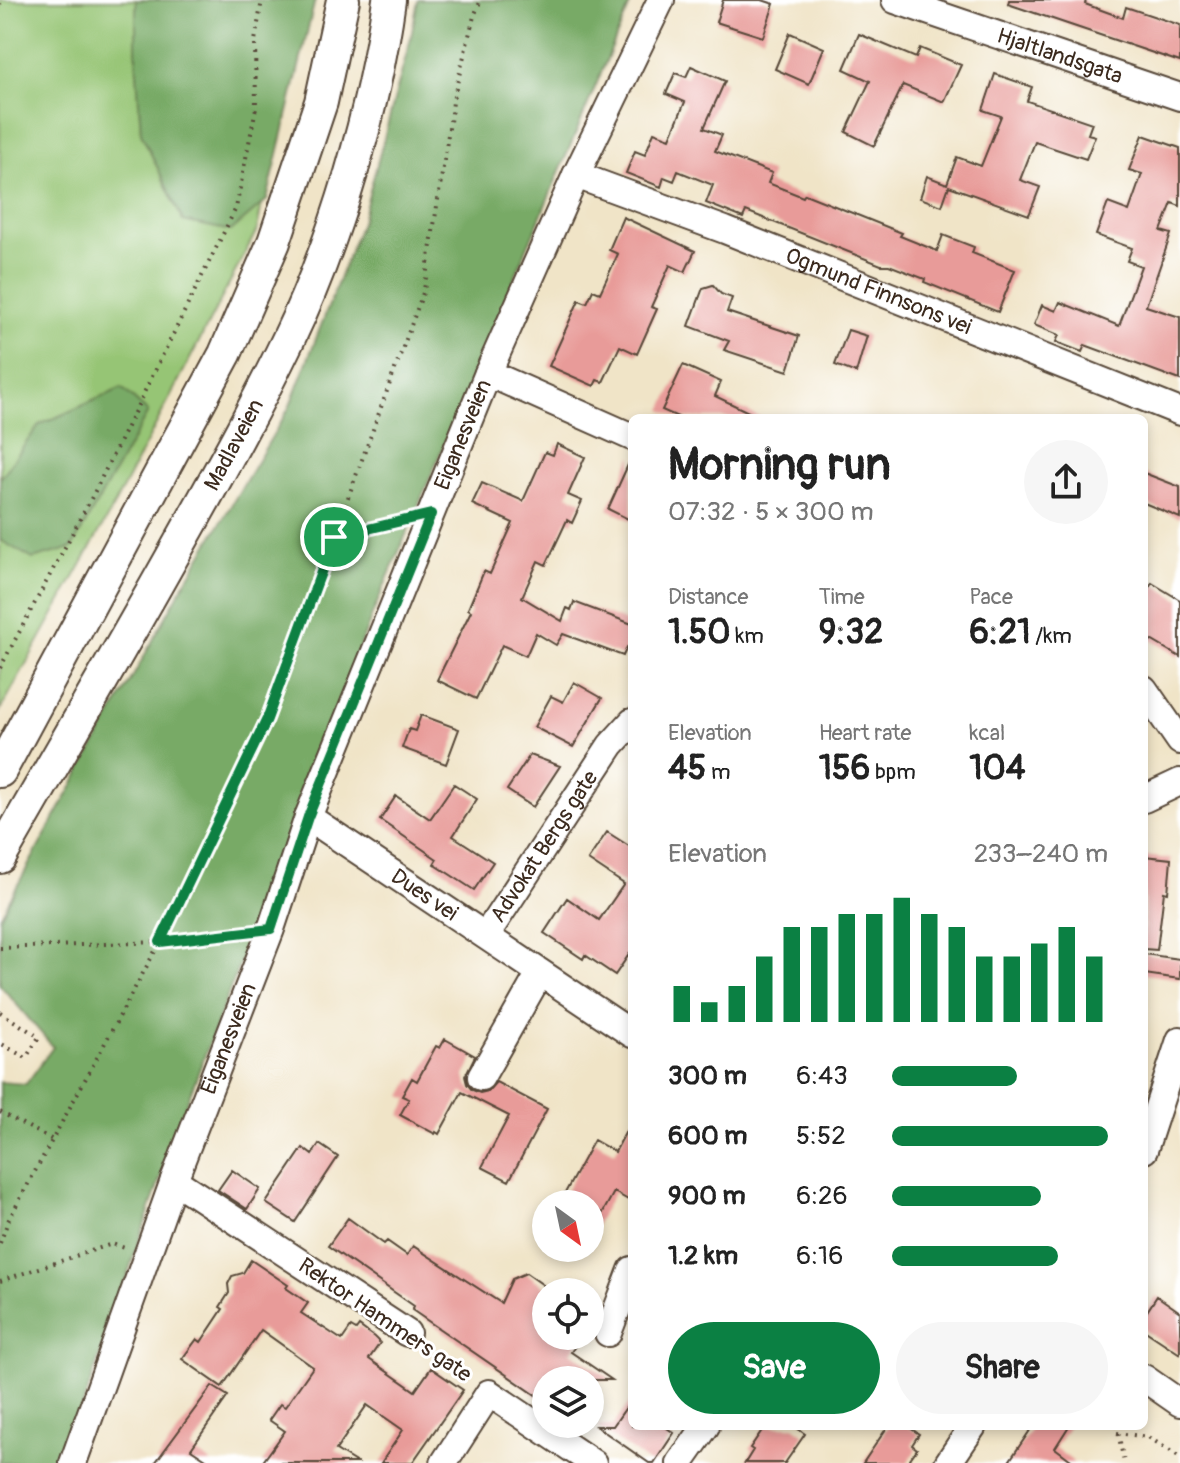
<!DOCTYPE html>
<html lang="en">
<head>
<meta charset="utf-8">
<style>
	:root { --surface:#fff; --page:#f6f6f6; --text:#222; --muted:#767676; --accent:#0b8043 }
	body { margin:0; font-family:Pangolin,sans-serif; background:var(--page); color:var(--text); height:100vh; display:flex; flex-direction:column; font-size:30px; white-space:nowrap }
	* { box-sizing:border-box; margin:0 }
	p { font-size:26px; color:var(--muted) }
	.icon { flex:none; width:44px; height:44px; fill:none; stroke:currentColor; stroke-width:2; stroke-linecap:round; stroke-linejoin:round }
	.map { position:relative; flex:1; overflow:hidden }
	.sheet { position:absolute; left:628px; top:414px; width:520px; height:1016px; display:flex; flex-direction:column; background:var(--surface); border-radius:12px; box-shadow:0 4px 12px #0003 }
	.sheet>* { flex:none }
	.needle { width:52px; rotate:147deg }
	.buttons { position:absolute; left:532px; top:1190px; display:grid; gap:16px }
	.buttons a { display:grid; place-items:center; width:72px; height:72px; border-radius:50%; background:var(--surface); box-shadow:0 4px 12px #0003; font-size:40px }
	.pin { position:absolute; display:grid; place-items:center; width:68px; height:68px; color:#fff; margin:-34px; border:4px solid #fff; border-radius:50%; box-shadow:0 2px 8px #0007 }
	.round { display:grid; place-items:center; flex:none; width:84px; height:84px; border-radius:42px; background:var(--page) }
	.summary { display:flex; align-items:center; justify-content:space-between; height:136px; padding:0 40px }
	h1 { font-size:44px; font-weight:800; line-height:60px }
	.stats { display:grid; grid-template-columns:repeat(3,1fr); gap:12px; height:136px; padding:8px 40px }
	.stats div { display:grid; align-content:center }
	.stats b { font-size:34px; font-weight:800 }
	.stats small { font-size:22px; font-weight:400 }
	.stats p { font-size:22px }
	.chart { height:224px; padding:16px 40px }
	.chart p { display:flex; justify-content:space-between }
	.chart svg { width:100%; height:144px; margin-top:8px; stroke:var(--accent); stroke-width:6 }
	.primary-button { display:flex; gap:16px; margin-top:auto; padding:16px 40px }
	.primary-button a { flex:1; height:92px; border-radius:48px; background:var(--accent); color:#fff; font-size:32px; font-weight:800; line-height:92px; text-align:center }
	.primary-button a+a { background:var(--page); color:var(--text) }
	ul { padding:0 40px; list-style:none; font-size:26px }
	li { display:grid; grid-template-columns:128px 96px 1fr; align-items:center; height:60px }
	li i { height:20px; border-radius:10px; background:var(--accent) }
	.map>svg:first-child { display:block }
	.green { fill:#96c574; stroke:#687849; stroke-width:2 }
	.forest { fill:#78aa66; stroke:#5a6a42; stroke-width:2 }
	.building { fill:#e89b99 }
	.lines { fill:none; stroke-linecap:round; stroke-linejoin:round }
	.minor-casing { stroke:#564637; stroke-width:30 }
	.major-casing { stroke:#564637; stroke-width:36 }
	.path { stroke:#564637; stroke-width:4; stroke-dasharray:2 6; stroke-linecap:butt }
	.minor { stroke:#fff; stroke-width:26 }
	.major { stroke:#fff; stroke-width:32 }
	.route-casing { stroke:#fff; stroke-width:16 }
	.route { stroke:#0b8043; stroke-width:10 }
	.labels { text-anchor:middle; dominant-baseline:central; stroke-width:6; stroke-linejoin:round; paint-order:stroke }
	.street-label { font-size:22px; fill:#3b2a1e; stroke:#fff }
</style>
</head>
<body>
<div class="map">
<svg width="1180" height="1463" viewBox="0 0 1180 1463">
	<rect width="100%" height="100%" fill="#fff"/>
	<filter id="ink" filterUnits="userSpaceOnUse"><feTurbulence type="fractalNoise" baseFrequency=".0125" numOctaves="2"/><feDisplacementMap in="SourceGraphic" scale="16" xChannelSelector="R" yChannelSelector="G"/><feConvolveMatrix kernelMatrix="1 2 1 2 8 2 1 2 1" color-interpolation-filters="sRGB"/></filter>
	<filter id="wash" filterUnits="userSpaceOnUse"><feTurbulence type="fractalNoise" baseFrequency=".006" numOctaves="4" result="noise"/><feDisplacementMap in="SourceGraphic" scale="32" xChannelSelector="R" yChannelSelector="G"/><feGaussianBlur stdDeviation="1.8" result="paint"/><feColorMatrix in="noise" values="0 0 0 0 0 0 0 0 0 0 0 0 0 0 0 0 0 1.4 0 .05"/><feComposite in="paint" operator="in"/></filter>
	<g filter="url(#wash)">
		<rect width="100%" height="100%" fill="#f0e4c7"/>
		<path class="green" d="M 0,0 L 300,0 L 257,230 L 111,511 L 0,711 Z"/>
		<path class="forest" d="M 136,0 L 315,0 L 267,200 L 231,231 L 183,221 L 141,133 L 136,57 Z
			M 418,0 L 632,0 L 372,615 L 181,1118 L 63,1463 L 0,1463 L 0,1082 L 26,1084 L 53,1047 L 0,985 L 0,917 L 179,593 L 289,408 L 362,220 L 411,37 Z
			M 122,388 L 148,412 L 72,548 L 33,559 L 0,540 L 0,479 L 39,425 Z"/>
		<g id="blocks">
			<path class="building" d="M 723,0 L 762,0 L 774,4 L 763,37 L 716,22 Z
				M 1009,0 L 1086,0 L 1085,4 L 1123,18 L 1126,7 L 1180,25 L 1180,62 L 1008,4 Z
				M 790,33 L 824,48 L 809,84 L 775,69 Z
				M 859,34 L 916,58 L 920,48 L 961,65 L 944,102 L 903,85 L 874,146 L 846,132 L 870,81 L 844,69 Z
				M 691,66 L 725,81 L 704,128 L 722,135 L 715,151 L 772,173 L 768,183 L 803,197 L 805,194 L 902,233 L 900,236 L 937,251 L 943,235 L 974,247 L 972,253 L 1015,270 L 998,312 L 924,282 L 925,279 L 889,265 L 881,265 L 746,211 L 743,218 L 706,203 L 713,185 L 678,171 L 674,181 L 664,177 L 661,187 L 626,173 L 635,151 L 645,155 L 654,132 L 670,138 L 685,102 L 666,94 L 675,73 L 686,77 Z
				M 995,74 L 1032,87 L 1027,101 L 1092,123 L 1088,134 L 1095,136 L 1086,159 L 1035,142 L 1020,180 L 1040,187 L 1029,215 L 949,186 L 942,206 L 920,198 L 927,176 L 947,184 L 957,157 L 981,166 L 1001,116 L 983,110 Z
				M 1143,135 L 1180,148 L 1180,206 L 1172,203 L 1161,231 L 1171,234 L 1146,306 L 1180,317 L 1180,380 L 1085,345 L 1082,352 L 1056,342 L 1059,335 L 1034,325 L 1042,305 L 1056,311 L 1060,302 L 1119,326 L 1141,266 L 1127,261 L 1132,248 L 1096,235 L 1108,203 L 1129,211 L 1142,174 L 1129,170 Z
				M 623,217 L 695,251 L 685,272 L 670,265 L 651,307 L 657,309 L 637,354 L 620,346 L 603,382 L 597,380 L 594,386 L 549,366 L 579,300 L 587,303 L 593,290 L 600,293 L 618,254 L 609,250 Z
				M 713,285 L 721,294 L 732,298 L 727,312 L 799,336 L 788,371 L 724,350 L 729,341 L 689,326 L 703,288 Z
				M 848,330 L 867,336 L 856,373 L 835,365 Z
				M 683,365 L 721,382 L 715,396 L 761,418 L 680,418 L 662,410 Z
				M 557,444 L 585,457 L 568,495 L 582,501 L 572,523 L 567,520 L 546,565 L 538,561 L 522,597 L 562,621 L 567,608 L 571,610 L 574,602 L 632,624 L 632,649 L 627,647 L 623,656 L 563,634 L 556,645 L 536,633 L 526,656 L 502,645 L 476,699 L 437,680 L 471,611 L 468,609 L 484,571 L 490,574 L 513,523 L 472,504 L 482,483 L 523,501 L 545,452 L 553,455 Z
				M 632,456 L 632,521 L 608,509 Z
				M 1144,473 L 1180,487 L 1180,518 L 1144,503 Z
				M 1152,583 L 1180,600 L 1180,657 L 1144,636 L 1144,596 Z
				M 574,682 L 602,698 L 573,747 L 534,727 L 551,696 L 563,702 Z
				M 421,715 L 459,729 L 446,764 L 402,748 L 409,729 L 415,731 Z
				M 530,755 L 560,766 L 533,807 L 507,790 Z
				M 454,784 L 477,799 L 453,836 L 493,862 L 474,890 L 434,864 L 437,859 L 380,820 L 396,796 L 430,819 Z
				M 607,832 L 632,848 L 632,950 L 615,975 L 585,955 L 583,959 L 544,933 L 567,898 L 599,920 L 624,884 L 588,860 Z
				M 1144,856 L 1171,859 L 1168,893 L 1164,892 L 1157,950 L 1144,949 Z
				M 1144,954 L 1180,959 L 1180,979 L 1144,974 Z
				M 445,1039 L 475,1056 L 465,1076 L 467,1084 L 472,1090 L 480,1093 L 488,1091 L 496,1082 L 547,1109 L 509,1181 L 482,1167 L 509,1116 L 462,1092 L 439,1134 L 436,1132 L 435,1134 L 400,1115 L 409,1099 L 402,1096 L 412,1078 L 417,1081 L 436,1046 L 440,1048 Z
				M 632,1120 L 632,1202 L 614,1192 L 590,1236 L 590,1204 L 559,1204 L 594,1140 L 615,1152 Z
				M 319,1144 L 338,1157 L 295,1222 L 266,1203 L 303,1148 L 312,1155 Z
				M 232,1170 L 260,1189 L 247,1209 L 218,1190 Z
				M 348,1218 L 384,1244 L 387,1241 L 407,1255 L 413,1246 L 501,1303 L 512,1279 L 526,1273 L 546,1287 L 546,1336 L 582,1336 L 571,1352 L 612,1380 L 546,1380 L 546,1402 L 412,1310 L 414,1306 L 328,1246 Z
				M 251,1260 L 288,1285 L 286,1288 L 308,1303 L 301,1313 L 342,1340 L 351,1327 L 356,1330 L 359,1326 L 374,1337 L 380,1343 L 369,1359 L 415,1391 L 431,1368 L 463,1390 L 412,1463 L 381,1463 L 403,1430 L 367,1405 L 336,1450 L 357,1463 L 262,1463 L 285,1431 L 269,1420 L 280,1404 L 285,1407 L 313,1367 L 261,1330 L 222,1387 L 182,1359 L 197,1339 L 201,1342 L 223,1309 L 220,1307 L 229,1293 L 228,1284 L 232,1276 L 243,1273 Z
				M 1157,1296 L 1180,1312 L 1180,1354 L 1144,1330 L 1144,1316 Z
				M 212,1386 L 228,1396 L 191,1449 L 212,1463 L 155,1463 Z
				M 632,1399 L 632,1426 L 664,1426 L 674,1433 L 654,1463 L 649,1463 L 596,1426 L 613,1426 Z
				M 765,1426 L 794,1426 L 805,1434 L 785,1463 L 745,1463 L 753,1450 L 750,1448 Z
				M 888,1426 L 907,1426 L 919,1434 L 912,1445 L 917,1449 L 907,1463 L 863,1463 Z
				M 1033,1426 L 1069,1426 L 1055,1448 L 1075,1463 L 1008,1463 Z"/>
		</g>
	</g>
	<g filter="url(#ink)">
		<use href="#blocks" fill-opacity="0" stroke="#564637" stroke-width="2"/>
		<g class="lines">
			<defs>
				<g id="minor">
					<path id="s1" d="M 895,0 L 1180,97"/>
					<path id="s2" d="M 576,175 L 725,230 L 1180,412"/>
					<path d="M 488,373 L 632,437"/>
					<path d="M 1144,689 L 1180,741"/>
					<path d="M 1144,799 L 1180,782"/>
					<path id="s3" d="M 308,817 L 632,1034"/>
					<path id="s4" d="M 486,935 L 611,745 L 632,722"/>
					<path d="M 481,1077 L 540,973"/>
					<path d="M 1144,1150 L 1180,1040"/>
					<path d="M 174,1180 L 407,1333"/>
					<path d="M 608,1333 L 632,1270"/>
					<path d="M 1144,1378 L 1180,1403"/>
					<path id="s5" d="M 73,1463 L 174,1180 L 271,929 L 308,817 L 488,373 L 576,175 L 661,0"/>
					<path d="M 444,1463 L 489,1393 L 593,1463"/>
					<path d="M 680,1463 L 706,1426"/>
					<path d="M 948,1463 L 973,1426"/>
				</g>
				<g id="major">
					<path d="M 0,771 L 225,354 L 274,242 L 321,102 L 343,0"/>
					<path id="s6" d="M 0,857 C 59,754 119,652 177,548 C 215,480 254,411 288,340 C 336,240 374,110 389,0"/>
				</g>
			</defs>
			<use href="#minor" class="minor-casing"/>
			<use href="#major" class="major-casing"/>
			<path class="path" d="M 0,5 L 1,0
				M 334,537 L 402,521
				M 0,668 L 93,495 L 236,208 L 256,108 L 255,41 L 262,0
				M 0,948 L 160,942 L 244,932
				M 0,1012 L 39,1037 L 26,1058 L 0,1043
				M 0,1112 L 53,1140
				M 0,1243 L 8,1221 L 160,942 L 267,719 L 424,290 L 454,96 L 474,16 L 481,0
				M 0,1281 L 112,1244 L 125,1248
				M 427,1347 L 469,1376
				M 1117,1426 L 1124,1463
				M 1117,1433 L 1148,1437 L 1180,1457"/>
			<use href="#minor" class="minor"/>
			<use href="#major" class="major"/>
		</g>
	</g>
	<g class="lines" filter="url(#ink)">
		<defs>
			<path id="route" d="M 431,514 L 308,817 L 271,929 L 160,942 L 267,719 L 334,537 Z"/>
		</defs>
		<use href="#route" class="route-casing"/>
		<use href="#route" class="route"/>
	</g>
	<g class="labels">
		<g class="street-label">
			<text stroke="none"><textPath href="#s1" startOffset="174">Hjaltlandsgata</textPath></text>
			<text stroke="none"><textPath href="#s2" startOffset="324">Ogmund Finnsons vei</textPath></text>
			<text stroke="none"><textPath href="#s5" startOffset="1100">Eiganesveien</textPath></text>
			<text stroke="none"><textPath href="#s6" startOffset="474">Madlaveien</textPath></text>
			<text stroke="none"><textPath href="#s4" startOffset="106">Advokat Bergs gate</textPath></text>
			<text stroke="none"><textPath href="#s3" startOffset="140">Dues vei</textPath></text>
			<text stroke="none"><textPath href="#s5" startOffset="452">Eiganesveien</textPath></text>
			<text transform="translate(385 1320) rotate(34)">Rektor Hammers gate</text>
		</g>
	</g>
</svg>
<div class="buttons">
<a><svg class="needle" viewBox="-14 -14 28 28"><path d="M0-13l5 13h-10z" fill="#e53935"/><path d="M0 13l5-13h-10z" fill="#767676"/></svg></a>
<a><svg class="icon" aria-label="locate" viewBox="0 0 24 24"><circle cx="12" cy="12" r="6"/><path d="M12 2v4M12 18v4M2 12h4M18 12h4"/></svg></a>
<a><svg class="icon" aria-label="layers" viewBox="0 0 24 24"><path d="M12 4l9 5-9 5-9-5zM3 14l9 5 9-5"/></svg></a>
</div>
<div class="pin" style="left:334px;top:537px;background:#1e9e55"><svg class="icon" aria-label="arrive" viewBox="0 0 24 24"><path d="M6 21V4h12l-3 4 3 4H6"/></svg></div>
<section class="sheet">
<div class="summary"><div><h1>Morning run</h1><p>07:32 · 5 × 300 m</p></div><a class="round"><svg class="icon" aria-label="share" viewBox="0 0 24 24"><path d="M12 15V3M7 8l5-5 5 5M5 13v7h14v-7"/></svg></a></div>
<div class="stats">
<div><p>Distance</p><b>1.50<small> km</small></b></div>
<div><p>Time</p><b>9:32</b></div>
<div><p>Pace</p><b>6:21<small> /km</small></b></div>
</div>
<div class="stats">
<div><p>Elevation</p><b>45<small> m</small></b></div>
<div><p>Heart rate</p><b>156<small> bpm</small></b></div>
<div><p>kcal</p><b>104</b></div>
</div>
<div class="chart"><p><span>Elevation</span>233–240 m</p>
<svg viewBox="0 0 160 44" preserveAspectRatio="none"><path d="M5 44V33M15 44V38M25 44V33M35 44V24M45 44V15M55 44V15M65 44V11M75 44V11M85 44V6M95 44V11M105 44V15M115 44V24M125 44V24M135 44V20M145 44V15M155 44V24"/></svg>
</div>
<ul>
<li><b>300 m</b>6:43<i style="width:58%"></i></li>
<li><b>600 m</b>5:52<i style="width:100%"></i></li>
<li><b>900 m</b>6:26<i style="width:69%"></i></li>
<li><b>1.2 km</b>6:16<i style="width:77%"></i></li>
</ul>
<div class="primary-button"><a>Save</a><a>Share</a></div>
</section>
</div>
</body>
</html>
